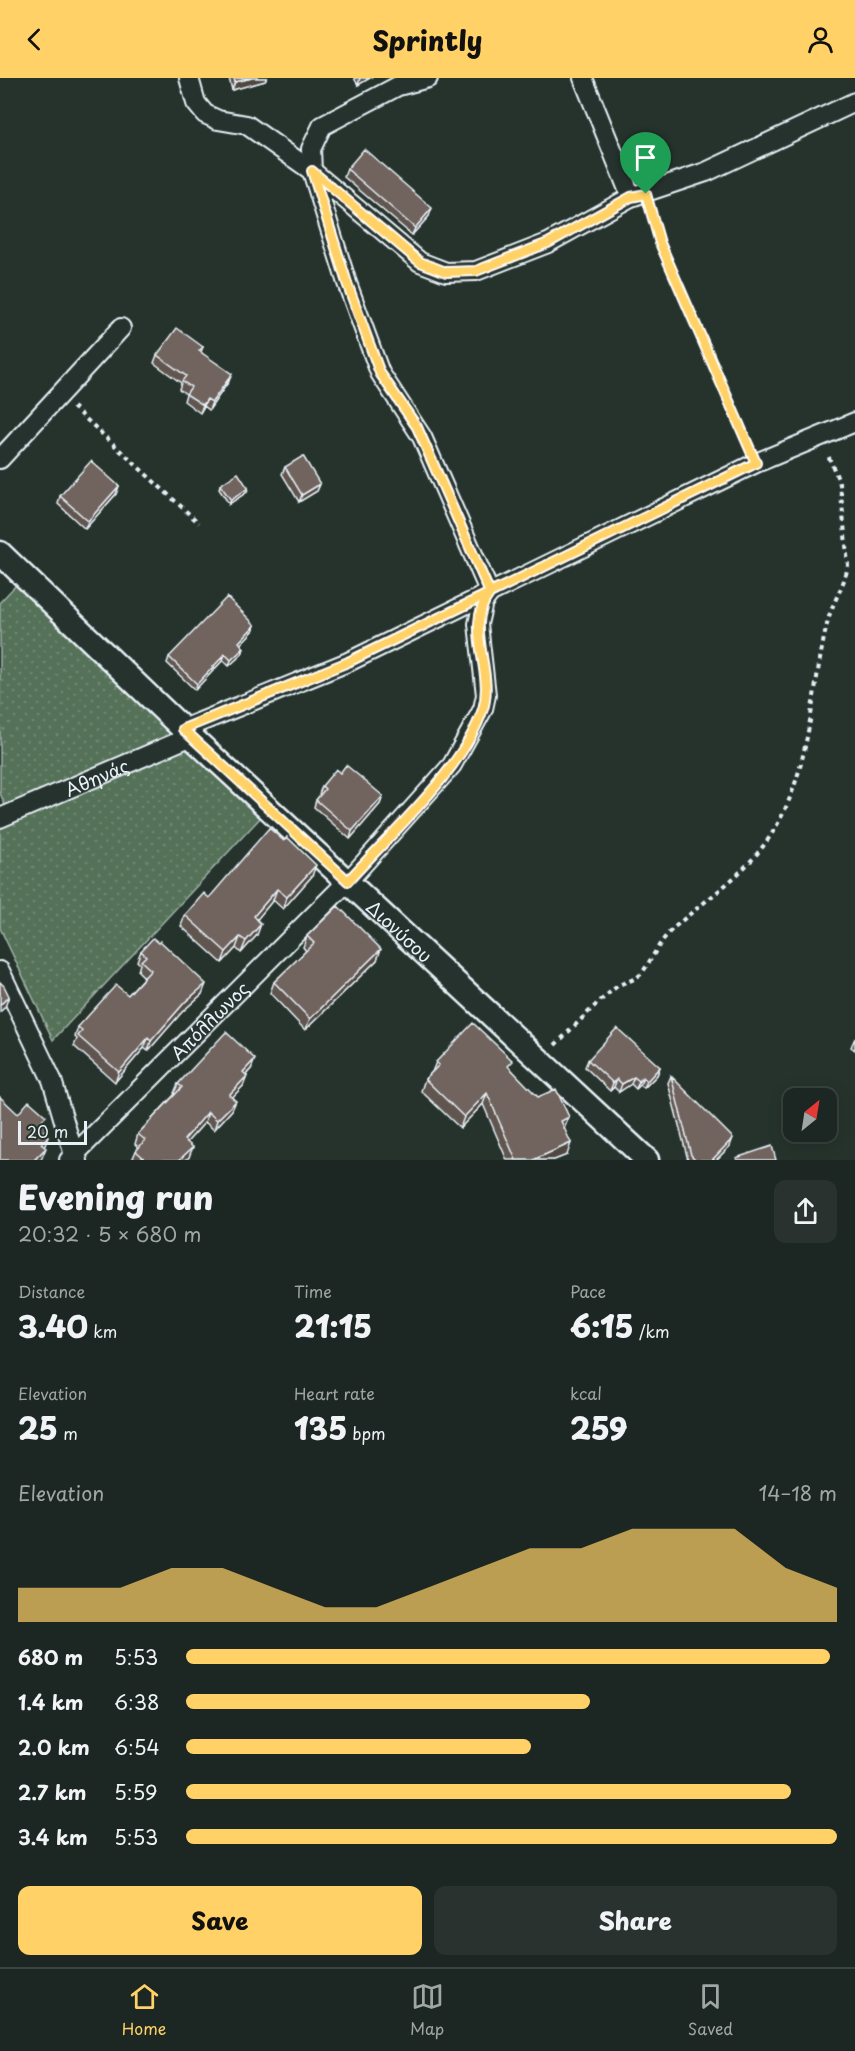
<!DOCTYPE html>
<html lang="en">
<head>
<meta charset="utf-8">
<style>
	:root { --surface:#1c2622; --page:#29322f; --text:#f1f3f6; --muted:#a0a5a5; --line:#3a4340; --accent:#ffd166 }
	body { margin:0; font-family:"Playpen Sans",sans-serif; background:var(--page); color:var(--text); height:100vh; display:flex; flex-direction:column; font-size:22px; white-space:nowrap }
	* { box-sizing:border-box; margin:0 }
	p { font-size:20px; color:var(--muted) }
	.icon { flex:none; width:33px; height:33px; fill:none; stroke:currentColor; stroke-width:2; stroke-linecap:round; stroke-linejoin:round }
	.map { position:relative; height:1082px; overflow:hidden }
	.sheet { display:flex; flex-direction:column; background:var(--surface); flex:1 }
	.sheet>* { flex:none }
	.needle { width:39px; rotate:30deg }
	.tools { position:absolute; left:783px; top:1010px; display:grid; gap:12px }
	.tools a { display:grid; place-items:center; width:54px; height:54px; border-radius:12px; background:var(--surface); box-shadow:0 3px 15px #0003,0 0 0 2px var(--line); font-size:30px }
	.scale { position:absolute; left:18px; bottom:15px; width:69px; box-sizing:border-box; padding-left:6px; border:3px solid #e8f1f8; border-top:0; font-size:16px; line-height:21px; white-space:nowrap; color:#e8f1f8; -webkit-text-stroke:4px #26332d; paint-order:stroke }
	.pin { position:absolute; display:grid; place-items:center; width:51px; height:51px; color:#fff; margin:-62px -26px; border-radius:50% 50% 50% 0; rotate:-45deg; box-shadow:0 0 6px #0007 }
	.pin .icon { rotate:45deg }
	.round { display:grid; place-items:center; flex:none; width:63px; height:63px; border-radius:12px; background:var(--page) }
	.summary { display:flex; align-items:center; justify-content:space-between; height:102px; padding:0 18px }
	h1 { font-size:33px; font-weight:800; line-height:45px }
	.figures { display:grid; grid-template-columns:repeat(3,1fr); gap:9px; height:102px; padding:6px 18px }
	.figures div { display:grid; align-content:center }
	.figures b { font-size:30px; font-weight:800 }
	.figures small { font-size:16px; font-weight:400 }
	.figures p { font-size:16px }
	.chart { height:168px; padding:12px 18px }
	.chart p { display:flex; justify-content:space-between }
	.chart svg { width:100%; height:108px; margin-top:6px; fill:var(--accent); opacity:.7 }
	.button { display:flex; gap:12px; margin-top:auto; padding:12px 18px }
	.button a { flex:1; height:69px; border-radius:12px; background:var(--accent); color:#111; font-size:24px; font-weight:800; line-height:69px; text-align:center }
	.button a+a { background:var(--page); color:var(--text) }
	ul { padding:0 18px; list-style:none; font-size:20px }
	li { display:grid; grid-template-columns:96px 72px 1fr; align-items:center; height:45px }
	li i { height:15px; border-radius:8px; background:var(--accent) }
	header { display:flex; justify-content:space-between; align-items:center; height:78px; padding:0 18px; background:var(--accent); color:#111; font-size:27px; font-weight:800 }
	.tab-bar { display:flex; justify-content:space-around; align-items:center; height:84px; border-top:2px solid var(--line); background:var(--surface); font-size:16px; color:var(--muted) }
	.tab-bar a { display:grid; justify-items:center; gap:3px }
	.tab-bar .on { color:var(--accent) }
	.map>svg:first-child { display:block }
	.grass { fill:url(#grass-dots); stroke:#9eb2a8; stroke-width:1.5 }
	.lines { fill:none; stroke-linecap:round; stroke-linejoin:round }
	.minor-casing { stroke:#e8f1f8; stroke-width:22 }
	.tertiary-casing { stroke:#e8f1f8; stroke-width:27 }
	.path { stroke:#e8f1f8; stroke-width:4; stroke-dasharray:4.5 4.5; stroke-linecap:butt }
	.minor { stroke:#26332d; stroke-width:18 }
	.tertiary { stroke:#26332d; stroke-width:22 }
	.wall { fill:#615650; stroke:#e8f1f8; stroke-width:1.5 }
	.shaded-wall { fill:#4f4641; stroke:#e8f1f8; stroke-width:1.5 }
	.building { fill:#71645d; stroke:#e8f1f8; stroke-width:1.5 }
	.route-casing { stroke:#fff; stroke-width:12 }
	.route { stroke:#ffd166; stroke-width:8 }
	.labels { text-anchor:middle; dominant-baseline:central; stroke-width:5; stroke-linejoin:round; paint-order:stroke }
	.street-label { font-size:18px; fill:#e8f1f8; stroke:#26332d }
</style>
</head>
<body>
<header><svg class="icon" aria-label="back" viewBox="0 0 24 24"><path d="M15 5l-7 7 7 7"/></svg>Sprintly<svg class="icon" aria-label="person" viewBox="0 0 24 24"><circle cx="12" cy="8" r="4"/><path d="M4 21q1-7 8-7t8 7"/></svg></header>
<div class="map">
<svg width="855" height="1082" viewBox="0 0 855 1082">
	<defs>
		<pattern id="grass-dots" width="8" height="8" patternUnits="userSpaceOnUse" patternTransform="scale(1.5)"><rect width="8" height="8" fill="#557259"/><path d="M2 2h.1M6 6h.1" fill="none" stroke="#6d8772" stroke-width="1.8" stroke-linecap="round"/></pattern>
	</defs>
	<rect width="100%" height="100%" fill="#26332d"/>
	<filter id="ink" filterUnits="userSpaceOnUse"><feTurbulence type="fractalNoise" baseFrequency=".0167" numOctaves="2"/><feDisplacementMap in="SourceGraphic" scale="12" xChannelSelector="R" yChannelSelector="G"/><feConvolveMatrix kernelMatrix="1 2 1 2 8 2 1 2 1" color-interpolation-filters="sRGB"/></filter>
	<g filter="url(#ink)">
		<path class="grass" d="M 17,506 L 262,738 L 53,962 L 0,850 L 0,747 L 11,742 L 0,715 L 0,524 Z"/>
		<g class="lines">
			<defs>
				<g id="minor">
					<path d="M 189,0 L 196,25 L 205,36 L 218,42 L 247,47 L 312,93 L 420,184 L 446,194 L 476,193 L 548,165 L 631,119 L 706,94 L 855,24"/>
					<path d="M 583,0 L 631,119"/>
					<path d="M 0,381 L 121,250"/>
					<path d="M 183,651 L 348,584 L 756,385 L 855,344"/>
					<path id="s1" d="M 0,740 L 192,658"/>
					<path d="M 0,893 L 52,1002 L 74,1077 L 78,1082"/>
					<path id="s2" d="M 69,1082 L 348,803 L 452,687 L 483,631 L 486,617 L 478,546 L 483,524 L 490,515 L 422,359 L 380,295 L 347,205 L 312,93 L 311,71 L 322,48 L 398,8 L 428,0"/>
				</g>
				<g id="tertiary">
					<path id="s3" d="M 0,475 L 183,651 L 647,1082"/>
				</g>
			</defs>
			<use href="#minor" class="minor-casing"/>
			<use href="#tertiary" class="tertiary-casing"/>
			<path class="path" d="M 650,131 L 660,165 L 748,368
				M 73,329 L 199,445
				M 555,967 C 575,948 594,927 615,910 C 623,903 634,904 642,895 C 654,878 660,861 677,847 C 709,819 744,797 769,760 C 812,696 810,615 828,542 C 833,523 845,507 848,487 L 840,406 L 828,377"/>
			<use href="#minor" class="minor"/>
			<use href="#tertiary" class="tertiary"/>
		</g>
		<path class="wall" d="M 229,0 L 267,0 L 265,3 L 232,12 Z
			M 354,0 L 370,0 L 358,7 Z
			M 347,91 L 429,138 L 412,157 L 344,99 Z
			M 203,269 L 201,274 L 229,303 L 209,332 L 204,328 L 200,335 L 184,323 L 186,316 L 179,311 L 181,305 L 154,285 L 157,277 Z
			M 285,389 L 320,406 L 317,413 L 299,424 L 282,396 Z
			M 220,407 L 247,414 L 229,426 L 219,411 Z
			M 119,408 L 116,416 L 85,451 L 58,426 L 60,418 Z
			M 255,547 L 253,553 L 240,566 L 244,570 L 242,576 L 229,588 L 223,582 L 195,612 L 167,585 L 169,579 Z
			M 340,695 L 383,718 L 380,726 L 350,761 L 314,729 L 316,722 L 320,717 L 319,716 L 322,708 Z
			M 312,798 L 283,831 L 273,822 L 257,841 L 257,857 L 241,875 L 236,870 L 222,885 L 181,848 L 185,837 L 209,820 Z
			M 307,858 L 377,882 L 305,952 L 270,915 L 274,904 L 306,873 L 303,869 Z
			M 141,873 L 202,916 L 182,934 L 148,973 L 144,970 L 115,1004 L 74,968 L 77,961 L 75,959 L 78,949 L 128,917 L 144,899 L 138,893 L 140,886 L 137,883 Z
			M 855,960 L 855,972 L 851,969 Z
			M 588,982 L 660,989 L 657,997 L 644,1010 L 640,1007 L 636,1011 L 631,1006 L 619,1014 L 614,1009 L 610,1013 L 585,989 Z
			M 436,984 L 510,990 L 564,1051 L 567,1077 L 554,1082 L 507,1082 L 483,1026 L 460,1050 L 421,1013 L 425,1001 L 432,994 Z
			M 251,991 L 246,997 L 247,998 L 243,1008 L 232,1019 L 232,1032 L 214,1052 L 205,1044 L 187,1064 L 189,1079 L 186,1082 L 132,1082 L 136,1073 L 139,1070 L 135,1066 L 138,1056 L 175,1016 L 174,1015 L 178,1006 Z
			M 671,998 L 730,1068 L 716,1082 L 688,1082 L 668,1005 Z"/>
		<path class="shaded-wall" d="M 252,0 L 267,0 L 265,3 L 232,12 L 235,4 Z
			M 360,0 L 370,0 L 358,7 Z
			M 432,130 L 429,138 L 412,157 L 415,150 Z
			M 232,296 L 229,303 L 209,332 L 212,324 Z
			M 207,321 L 204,328 L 200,335 L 203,327 Z
			M 320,406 L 317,413 L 299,424 L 302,417 Z
			M 119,408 L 116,416 L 85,451 L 88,443 Z
			M 248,410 L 247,414 L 229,426 L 231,422 Z
			M 255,547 L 253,553 L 237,570 L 239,564 Z
			M 244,570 L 242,576 L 229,588 L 231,582 Z
			M 225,576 L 223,582 L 195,612 L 197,606 Z
			M 383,718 L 380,726 L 350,761 L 352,753 Z
			M 316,787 L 312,798 L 283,831 L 287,819 Z
			M 277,811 L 273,822 L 250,850 L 254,838 Z
			M 261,846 L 257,857 L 241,875 L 246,863 Z
			M 240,859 L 236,870 L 222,885 L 226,874 Z
			M 381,871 L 377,882 L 305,952 L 310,941 Z
			M 206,906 L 202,916 L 182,934 L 148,973 L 151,963 L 185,924 Z
			M 9,918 L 5,929 L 0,934 L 0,927 Z
			M 148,960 L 144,970 L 115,1004 L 119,994 Z
			M 255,981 L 251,991 L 239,1004 L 243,994 Z
			M 660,989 L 657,997 L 644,1010 L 647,1003 Z
			M 247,998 L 243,1008 L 226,1026 L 229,1017 Z
			M 634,999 L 631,1006 L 619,1014 L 622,1006 Z
			M 643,999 L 640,1007 L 636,1011 L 639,1003 Z
			M 617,1001 L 614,1009 L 610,1013 L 613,1005 Z
			M 487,1015 L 483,1026 L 460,1050 L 464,1039 Z
			M 236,1023 L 232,1032 L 214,1052 L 217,1042 Z
			M 208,1034 L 205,1044 L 180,1072 L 184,1062 Z
			M 569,1039 L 564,1051 L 561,1043 Z
			M 48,1059 L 44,1070 L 41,1066 Z
			M 733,1060 L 730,1068 L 716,1082 L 712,1082 Z
			M 571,1065 L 567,1077 L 554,1082 L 533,1082 Z
			M 193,1069 L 189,1079 L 186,1082 L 179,1082 Z
			M 46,1070 L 41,1082 L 34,1082 Z"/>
		<path class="building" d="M 234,0 L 252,0 L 235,4 Z
			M 364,71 L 432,130 L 415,150 L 347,91 Z
			M 177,250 L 203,269 L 199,273 L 232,296 L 212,324 L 207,321 L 203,327 L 186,316 L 191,309 L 182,303 L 186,298 L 157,277 Z
			M 303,378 L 320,406 L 302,417 L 285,389 Z
			M 91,383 L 119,408 L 88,443 L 60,418 Z
			M 238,395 L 248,410 L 231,422 L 220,407 Z
			M 227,519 L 255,547 L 239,564 L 244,570 L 231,582 L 225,576 L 197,606 L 169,579 Z
			M 346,687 L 383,718 L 352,753 L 316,722 L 325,711 L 322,708 L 336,691 L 340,695 Z
			M 269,750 L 284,763 L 287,759 L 316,787 L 287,819 L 277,811 L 254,838 L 261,846 L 246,863 L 240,859 L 226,874 L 185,837 L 204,815 L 209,820 Z
			M 338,828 L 381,871 L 310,941 L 274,904 L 314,865 L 307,858 Z
			M 153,860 L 159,865 L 160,863 L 206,906 L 185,924 L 151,963 L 148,960 L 119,994 L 78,958 L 82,953 L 78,949 L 116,907 L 128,917 L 151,892 L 141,883 L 146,878 L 141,873 Z
			M 0,904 L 4,908 L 9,918 L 0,927 Z
			M 473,945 L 513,983 L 508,988 L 538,1019 L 556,1011 L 569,1039 L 561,1043 L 571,1065 L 533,1082 L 516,1082 L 487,1015 L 464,1039 L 425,1001 L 439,987 L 436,984 Z
			M 617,950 L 660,989 L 647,1003 L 643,999 L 639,1003 L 634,999 L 622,1006 L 617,1001 L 613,1005 L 588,982 Z
			M 226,954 L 255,981 L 243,994 L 247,998 L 229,1017 L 236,1023 L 217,1042 L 208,1034 L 184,1062 L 193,1069 L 179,1082 L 146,1082 L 136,1073 L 145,1062 L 138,1056 L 182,1009 L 178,1006 Z
			M 671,998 L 733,1060 L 712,1082 L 696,1082 L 691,1077 Z
			M 0,1019 L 18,1036 L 29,1023 L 46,1038 L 41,1043 L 48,1049 L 43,1054 L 48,1059 L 41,1066 L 46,1070 L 34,1082 L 0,1082 Z
			M 772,1068 L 776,1082 L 737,1082 L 736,1080 Z"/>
	</g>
	<g class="lines" filter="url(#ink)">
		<defs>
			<path id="route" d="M 646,116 L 631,119 L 548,165 L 476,193 L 446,194 L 420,184 L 312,93 L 347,205 L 380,295 L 417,349 L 490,515 L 348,584 L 183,651 L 348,803 C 391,755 463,692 483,631 C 495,593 463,549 490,515 L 756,385 L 660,165 L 646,116"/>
		</defs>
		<use href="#route" class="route-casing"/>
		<use href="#route" class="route"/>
	</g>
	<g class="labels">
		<g class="street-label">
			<text stroke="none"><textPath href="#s1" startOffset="105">Αθηνάς</textPath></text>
			<text stroke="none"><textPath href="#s3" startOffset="550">Διονύσου</textPath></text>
			<text stroke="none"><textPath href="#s2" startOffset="198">Απόλλωνος</textPath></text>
		</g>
	</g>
</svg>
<div class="tools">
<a><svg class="needle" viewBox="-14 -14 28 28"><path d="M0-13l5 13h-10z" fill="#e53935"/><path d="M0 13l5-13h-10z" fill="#a0a5a5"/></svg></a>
</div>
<div class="scale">20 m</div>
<div class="pin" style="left:646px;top:116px;background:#1e9e55"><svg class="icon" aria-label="arrive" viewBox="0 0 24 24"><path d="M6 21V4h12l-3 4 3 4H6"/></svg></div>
</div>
<section class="sheet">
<div class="summary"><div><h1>Evening run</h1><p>20:32 · 5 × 680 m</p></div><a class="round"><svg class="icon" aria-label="share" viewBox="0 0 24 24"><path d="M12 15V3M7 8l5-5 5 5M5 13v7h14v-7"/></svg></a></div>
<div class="figures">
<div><p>Distance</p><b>3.40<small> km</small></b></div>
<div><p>Time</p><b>21:15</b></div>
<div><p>Pace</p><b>6:15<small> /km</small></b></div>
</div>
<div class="figures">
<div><p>Elevation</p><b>25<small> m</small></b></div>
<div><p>Heart rate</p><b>135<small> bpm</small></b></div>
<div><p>kcal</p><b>259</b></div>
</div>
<div class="chart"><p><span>Elevation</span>14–18 m</p>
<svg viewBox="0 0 160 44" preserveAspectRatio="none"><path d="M0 44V30L10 30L20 30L30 22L40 22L50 30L60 38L70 38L80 30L90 22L100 14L110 14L120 6L130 6L140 6L150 22L160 30V44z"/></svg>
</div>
<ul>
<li><b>680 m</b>5:53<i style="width:99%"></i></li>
<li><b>1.4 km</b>6:38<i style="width:62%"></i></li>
<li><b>2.0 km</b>6:54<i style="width:53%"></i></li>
<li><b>2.7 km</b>5:59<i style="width:93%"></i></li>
<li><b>3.4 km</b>5:53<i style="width:100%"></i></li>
</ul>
<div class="button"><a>Save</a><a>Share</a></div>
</section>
<nav class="tab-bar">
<a class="on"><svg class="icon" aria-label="home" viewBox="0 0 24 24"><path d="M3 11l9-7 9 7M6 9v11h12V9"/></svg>Home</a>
<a><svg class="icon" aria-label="map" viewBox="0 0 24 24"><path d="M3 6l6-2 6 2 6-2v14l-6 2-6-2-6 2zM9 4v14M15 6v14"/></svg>Map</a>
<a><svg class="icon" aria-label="saved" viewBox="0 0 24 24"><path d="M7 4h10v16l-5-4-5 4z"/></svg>Saved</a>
</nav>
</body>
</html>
